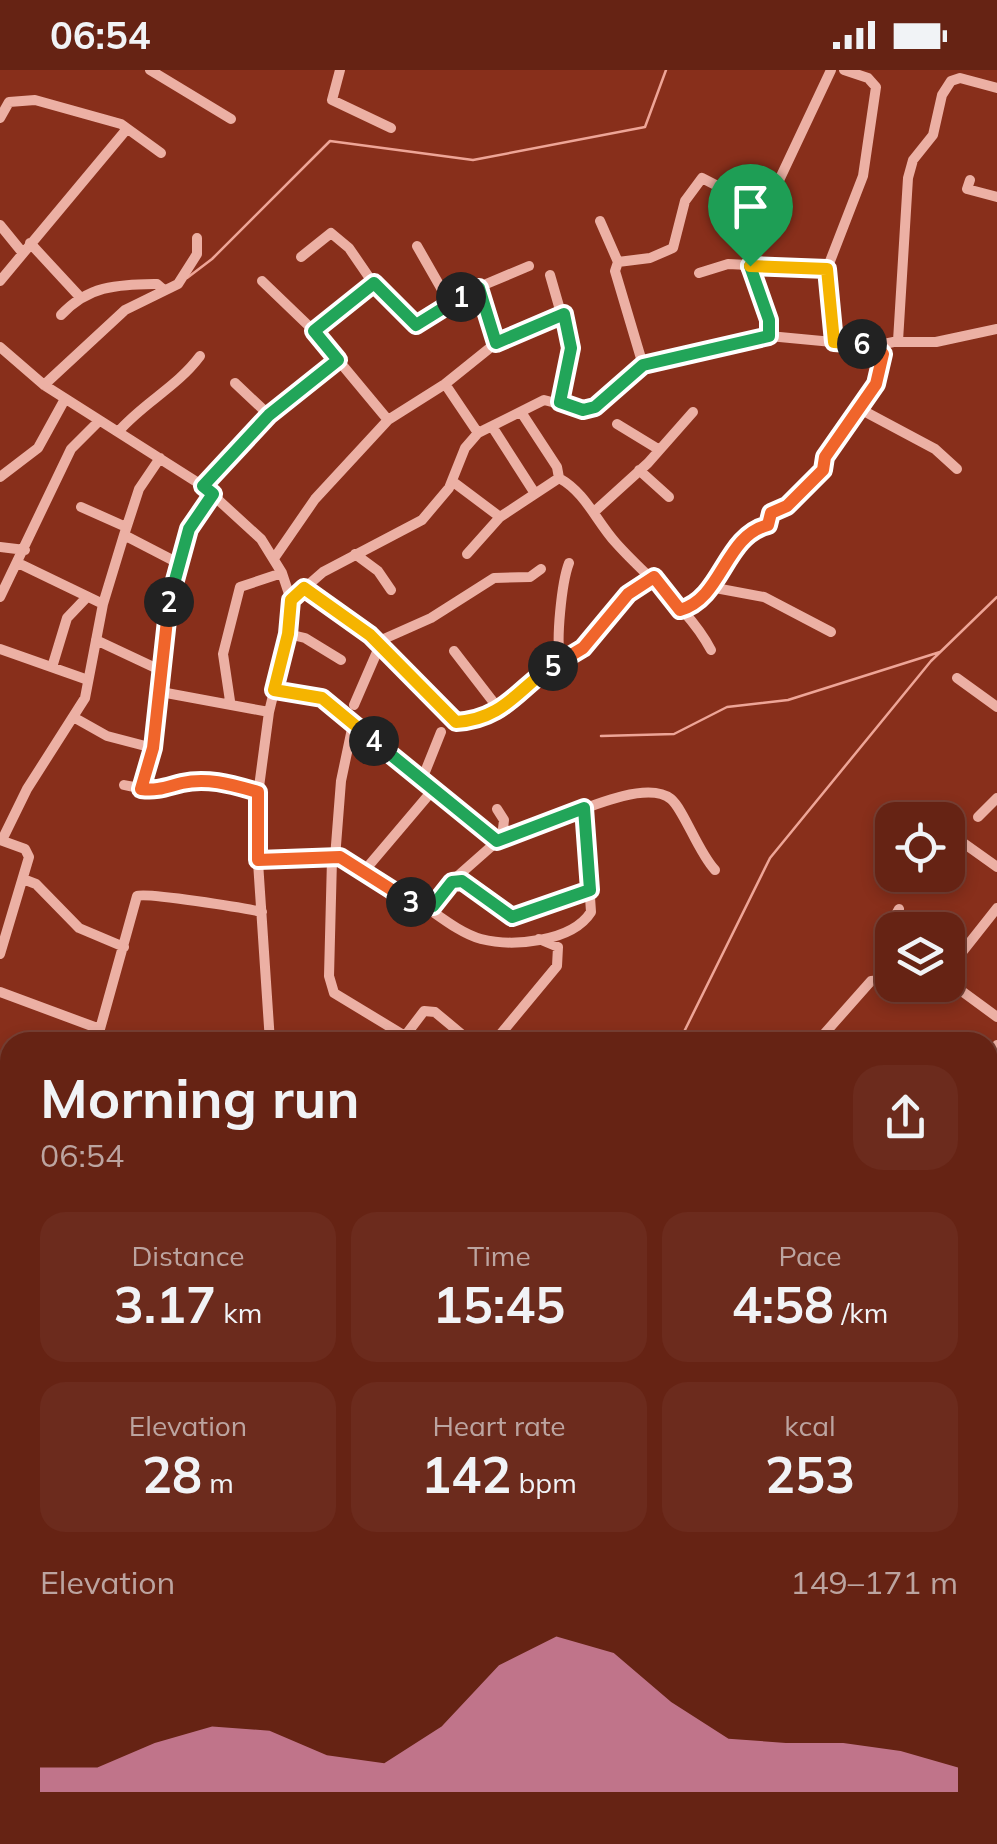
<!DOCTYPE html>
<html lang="en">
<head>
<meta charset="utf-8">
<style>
	:root { --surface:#662314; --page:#6c2b1d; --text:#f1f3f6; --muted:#bca4a0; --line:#794034; --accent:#e797bd }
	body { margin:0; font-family:Mulish,sans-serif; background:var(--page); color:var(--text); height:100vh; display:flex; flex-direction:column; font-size:38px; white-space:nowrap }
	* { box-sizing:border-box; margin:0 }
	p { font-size:32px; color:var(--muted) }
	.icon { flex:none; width:55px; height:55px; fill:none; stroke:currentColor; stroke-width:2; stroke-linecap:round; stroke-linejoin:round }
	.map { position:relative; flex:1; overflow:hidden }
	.side { position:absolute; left:0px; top:962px; width:998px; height:812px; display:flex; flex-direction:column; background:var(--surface); border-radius:30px 30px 0 0; box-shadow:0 5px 15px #0003,0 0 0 2px var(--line) }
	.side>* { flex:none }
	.tools { position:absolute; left:875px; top:732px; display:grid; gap:20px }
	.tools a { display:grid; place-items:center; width:90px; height:90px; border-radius:20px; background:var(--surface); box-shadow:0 5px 15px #0003,0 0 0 2px var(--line); font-size:50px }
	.pin { position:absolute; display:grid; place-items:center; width:85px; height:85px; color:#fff; margin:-102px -42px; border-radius:50% 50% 50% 0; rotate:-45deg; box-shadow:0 0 10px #0007 }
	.pin .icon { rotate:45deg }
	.km { position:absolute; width:50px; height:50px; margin:-25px; border-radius:50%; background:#222; color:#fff; font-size:28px; line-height:50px; text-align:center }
	.round { display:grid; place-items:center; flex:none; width:105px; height:105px; border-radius:30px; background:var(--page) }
	.head { display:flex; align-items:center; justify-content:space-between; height:170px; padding:0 40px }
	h1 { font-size:55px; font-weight:700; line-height:75px }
	.stats { display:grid; grid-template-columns:repeat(3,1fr); gap:15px; height:170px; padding:10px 40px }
	.stats div { display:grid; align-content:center; border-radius:25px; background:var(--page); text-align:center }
	.stats b { font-size:50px; font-weight:700 }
	.stats small { font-size:28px; font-weight:400 }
	.stats p { font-size:28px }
	.chart { height:280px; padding:20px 40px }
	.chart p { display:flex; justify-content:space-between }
	.chart svg { width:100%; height:180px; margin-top:10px; fill:var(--accent); opacity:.7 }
	.status { display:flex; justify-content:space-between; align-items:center; height:70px; padding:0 50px; background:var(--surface); direction:ltr }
	.status svg { height:28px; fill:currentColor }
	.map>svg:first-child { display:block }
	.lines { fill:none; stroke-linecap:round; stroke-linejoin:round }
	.stream { stroke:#eea597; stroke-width:2.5 }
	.minor { stroke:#ecb0a4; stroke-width:10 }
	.major { stroke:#ffefea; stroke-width:12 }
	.split-1-casing { stroke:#fff; stroke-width:20 }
	.split-2-casing { stroke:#fff; stroke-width:20 }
	.split-3-casing { stroke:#fff; stroke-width:20 }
	.split-4-casing { stroke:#fff; stroke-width:20 }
	.split-5-casing { stroke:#fff; stroke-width:20 }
	.split-6-casing { stroke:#fff; stroke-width:20 }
	.split-7-casing { stroke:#fff; stroke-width:20 }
	.split-1 { stroke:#22a559; stroke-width:12 }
	.split-2 { stroke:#22a559; stroke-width:12 }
	.split-3 { stroke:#f0652b; stroke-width:12 }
	.split-4 { stroke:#22a559; stroke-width:12 }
	.split-5 { stroke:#f5b400; stroke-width:12 }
	.split-6 { stroke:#f0652b; stroke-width:12 }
	.split-7 { stroke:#f5b400; stroke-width:12 }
</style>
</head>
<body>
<div class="status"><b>06:54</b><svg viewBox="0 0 49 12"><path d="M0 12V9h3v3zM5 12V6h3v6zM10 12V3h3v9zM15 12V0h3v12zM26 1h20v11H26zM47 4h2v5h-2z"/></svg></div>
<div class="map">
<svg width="997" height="1774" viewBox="0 0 997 1774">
	<rect width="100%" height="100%" fill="#882f1b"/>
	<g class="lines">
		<path class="stream" d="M 187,208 L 212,189 L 330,71 L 473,90 L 645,57 L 666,0
			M 601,666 L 674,664 L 727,637 L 788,630 L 940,582
			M 679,972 L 770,788 L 931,591 L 997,527"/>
		<path class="minor" d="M 150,0 L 231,49
			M 340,0 L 332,30 L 391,58
			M 0,48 L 9,32 L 35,30 L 121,54 L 161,83
			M 970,110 L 967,119 L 997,127
			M 600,151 L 618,192
			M 0,155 L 22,182
			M 30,173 L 79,226
			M 417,176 L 449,232
			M 301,187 L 331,163 L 349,178 L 373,213 L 314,261 L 388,350
			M 699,203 L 728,194 L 827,199
			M 550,205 L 571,278 L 560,332
			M 0,211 L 126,60
			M 262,211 L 314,261
			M 373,213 L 416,255 L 479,217
			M 61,245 C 89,215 116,215 157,214 L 164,220
			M 769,266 C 770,233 750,206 750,172 L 831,0
			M 833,271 L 827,199 L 863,106 L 876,17 L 868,8 L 844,0
			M 895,272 L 936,272 L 997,259
			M 496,273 L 564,244
			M 0,277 L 44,315 L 203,416 L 261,469 L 282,503 L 291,530 L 288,564 L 269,642 L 255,747 L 270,972
			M 643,295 L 615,201 L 618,192 L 650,188 L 673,178 L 685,131 L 702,108 L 764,140
			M 235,313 L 269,345
			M 445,314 L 478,363
			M 44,315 L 125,240 L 178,214 L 197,184 L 197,168
			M 860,339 L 935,379 L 957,399
			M 521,342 L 557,397 L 559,408 C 586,423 596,451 616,473 C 647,508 689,538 711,580
			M 617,354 L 658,379
			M 493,358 L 534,422
			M 118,362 C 143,333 177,317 200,286
			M 639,400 L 669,427
			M 0,407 L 38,378 L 65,329
			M 452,411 L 500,447 L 559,408
			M 203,416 L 269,345 L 338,290
			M 81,437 L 126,457
			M 594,442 L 648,393 L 693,342
			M 124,465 L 180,494
			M 0,477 L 25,480
			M 355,484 L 378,501 L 391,520
			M 467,484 L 500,447
			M 275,487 L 315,429 L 388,350 L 445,314 L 496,273 L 479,217 L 529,196
			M 18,493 L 103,534
			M 710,517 L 764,527 L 831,562
			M 305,518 L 370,565 L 456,652 L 483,646 L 526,622 L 546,600 L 600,562 L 628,524 L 654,507
			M 0,527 L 71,379 L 99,351
			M 291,530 L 323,502 L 422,450 L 449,418 L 465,378 L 478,363 L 544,330 L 583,340 L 595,337 L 643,295 L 769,266 L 875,276 L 898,271 L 908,108 L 913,90 L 933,65 L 942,25 L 951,11 L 960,8 L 997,18
			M 679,540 C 724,528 724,466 768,455 L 771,443 L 802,424 L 823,401 L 825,387 L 876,313 L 883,285 L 875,276
			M 288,564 L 305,568 L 341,590
			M 96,570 L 162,601
			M 377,572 L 431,548 L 494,508 L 530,507 L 541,499
			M 0,579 L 88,610
			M 454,581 L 498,638
			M 561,591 C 555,573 562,511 569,493
			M 53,594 L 67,548 L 87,527
			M 957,608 L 997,637
			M 274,620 L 322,628 L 331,634 L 497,771
			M 161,622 L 269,642
			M 230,631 L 223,584 L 240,517 L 282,503
			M 354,635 L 380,575
			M 75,648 L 107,666 L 153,678
			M 421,712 L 441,662
			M 124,715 C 163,724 175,710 211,711 C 226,712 243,718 258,723
			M 141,719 C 175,624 146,507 213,424
			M 978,747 L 997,728
			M 948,762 L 997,797
			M 502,767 C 540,763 639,703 671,729 C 684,740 698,782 715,800
			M 0,770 L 25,779 L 29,787 L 0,884
			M 2,770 L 27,719 L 85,628 L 103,534 L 124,465 L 139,419 L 160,388
			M 335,788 L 341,711 L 353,654
			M 332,789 L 329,906 L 334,923 L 405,966 L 424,941 L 435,942 L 471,972
			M 258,790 L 340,787 L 415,834 L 433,836 L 451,812 L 502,767 L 504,750 L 497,739
			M 365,800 L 432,721
			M 23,809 L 36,814 L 79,858 L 124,877
			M 452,812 L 462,811 L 512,847 L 590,820
			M 426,837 C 442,848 462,864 481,869 C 513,877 572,872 591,842 L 584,738
			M 895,860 L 893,850 L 899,839
			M 948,900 L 997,838
			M 948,911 L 997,947
			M 0,922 L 100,959 L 137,826 C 146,822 244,838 262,842
			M 494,972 L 557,896 L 558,877 L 539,869
			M 817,972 L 871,911 L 892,909
			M 988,985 L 997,975
			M 0,1019 L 6,1046 L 0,1088
			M 988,1077 L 997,1071
			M 988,1166 L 997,1176
			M 0,1426 L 10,1427
			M 988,1464 L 997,1481
			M 988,1523 L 997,1519
			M 988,1634 L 997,1619
			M 0,1677 L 7,1581 L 5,1494 L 10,1482
			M 988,1686 L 997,1689
			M 0,1743 L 10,1746
			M 66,1765 L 81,1774
			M 307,1765 L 319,1774
			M 111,1774 L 122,1765
			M 249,1774 L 259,1765
			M 563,1774 L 565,1765
			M 656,1774 L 658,1765
			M 817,1774 L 819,1765"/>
		<path class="major" d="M 0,1328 L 10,1333
			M 923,1765 L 941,1774"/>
	</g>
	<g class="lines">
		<defs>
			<path id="split-1" d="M 461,227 L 479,218 L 496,273 L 564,244 L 571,278 L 560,332 L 583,340 L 595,337 L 643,295 L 769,266 L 769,250 L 750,196"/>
			<path id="split-2" d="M 169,532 L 189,459 L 213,424 L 203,416 L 269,345 L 338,290 L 314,261 L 374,213 L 416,255 L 461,227"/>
			<path id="split-3" d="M 169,532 L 153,678 L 141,719 C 158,721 166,717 182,713 C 208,707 233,715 258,722 L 258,790 L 340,787 L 411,832"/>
			<path id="split-4" d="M 374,671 L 497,771 L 584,738 L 590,820 L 512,847 L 462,811 L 452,812 L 433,836 L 411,832"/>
			<path id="split-5" d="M 374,671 L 322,628 L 274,620 L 288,564 L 291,530 L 304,518 L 370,565 L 456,652 C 505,649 519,617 553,596"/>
			<path id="split-6" d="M 553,596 L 583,578 L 628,524 L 654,507 L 680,540 C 723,528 724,466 768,455 L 771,443 L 787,436 L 823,400 L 825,387 L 876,314 L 883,284 L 875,276 L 862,274"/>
			<path id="split-7" d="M 750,196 L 827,199 L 834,272 L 862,274"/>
		</defs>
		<use href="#split-1" class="split-1-casing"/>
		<use href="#split-2" class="split-2-casing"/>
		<use href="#split-3" class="split-3-casing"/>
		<use href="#split-4" class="split-4-casing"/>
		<use href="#split-5" class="split-5-casing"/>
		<use href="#split-6" class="split-6-casing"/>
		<use href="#split-7" class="split-7-casing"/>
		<use href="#split-1" class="split-1"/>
		<use href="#split-2" class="split-2"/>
		<use href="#split-3" class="split-3"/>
		<use href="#split-4" class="split-4"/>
		<use href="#split-5" class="split-5"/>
		<use href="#split-6" class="split-6"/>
		<use href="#split-7" class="split-7"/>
	</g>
</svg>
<div class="tools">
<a><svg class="icon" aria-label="locate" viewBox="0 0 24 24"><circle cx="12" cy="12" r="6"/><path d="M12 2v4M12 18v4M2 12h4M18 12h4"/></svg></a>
<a><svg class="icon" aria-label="layers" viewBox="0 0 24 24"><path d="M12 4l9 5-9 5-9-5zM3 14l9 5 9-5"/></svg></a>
</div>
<div class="pin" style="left:750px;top:196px;background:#1e9e55"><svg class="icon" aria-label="arrive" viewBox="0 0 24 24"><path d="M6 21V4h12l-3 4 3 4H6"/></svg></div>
<b class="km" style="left:461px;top:227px">1</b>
<b class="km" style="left:169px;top:532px">2</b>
<b class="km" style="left:411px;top:832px">3</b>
<b class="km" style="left:374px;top:671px">4</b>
<b class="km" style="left:553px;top:596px">5</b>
<b class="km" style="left:862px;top:274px">6</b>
<section class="side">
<div class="head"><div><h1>Morning run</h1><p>06:54</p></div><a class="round"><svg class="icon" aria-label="share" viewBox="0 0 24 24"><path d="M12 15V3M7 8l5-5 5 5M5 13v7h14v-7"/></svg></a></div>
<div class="stats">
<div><p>Distance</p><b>3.17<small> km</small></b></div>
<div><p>Time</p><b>15:45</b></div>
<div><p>Pace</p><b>4:58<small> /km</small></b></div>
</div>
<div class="stats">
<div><p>Elevation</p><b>28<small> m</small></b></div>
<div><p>Heart rate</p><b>142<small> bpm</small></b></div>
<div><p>kcal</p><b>253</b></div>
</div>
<div class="chart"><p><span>Elevation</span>149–171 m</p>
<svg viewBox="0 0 160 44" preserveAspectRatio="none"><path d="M0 44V38L10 38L20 32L30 28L40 29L50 35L60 37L70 28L80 13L90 6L100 10L110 22L120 31L130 32L140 32L150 34L160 38V44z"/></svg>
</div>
</section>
</div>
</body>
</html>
